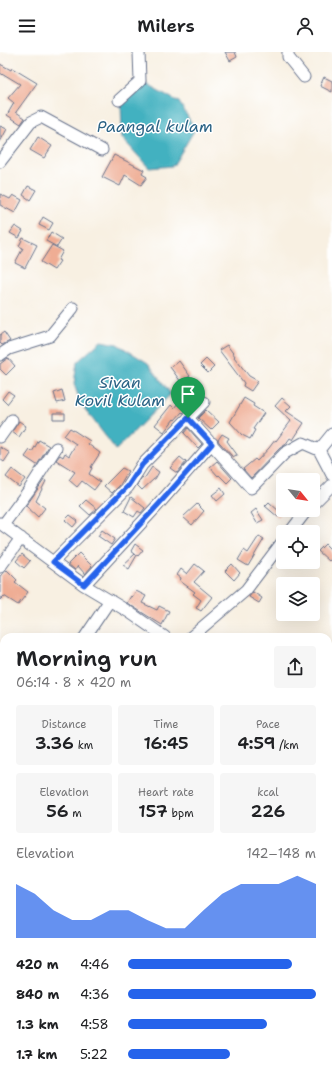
<!DOCTYPE html>
<html lang="en">
<head>
<meta charset="utf-8">
<style>
	:root { --surface:#fff; --page:#f6f6f6; --text:#202124; --muted:#757577; --accent:#2563eb }
	body { margin:0; font-family:"Shantell Sans",sans-serif; background:var(--page); color:var(--text); height:100vh; display:flex; flex-direction:column; font-size:15px; white-space:nowrap }
	* { box-sizing:border-box; margin:0 }
	p { font-size:13px; color:var(--muted) }
	.icon { flex:none; width:22px; height:22px; fill:none; stroke:currentColor; stroke-width:2; stroke-linecap:round; stroke-linejoin:round }
	.map { position:relative; flex:1; overflow:hidden }
	.side { position:absolute; left:0px; top:581px; width:332px; height:444px; display:flex; flex-direction:column; background:var(--surface); border-radius:12px 12px 0 0; box-shadow:0 4px 16px #0002 }
	.side>* { flex:none }
	.needle { width:26px; rotate:120deg }
	.buttons { position:absolute; left:276px; top:421px; display:grid; gap:8px }
	.buttons a { display:grid; place-items:center; width:44px; height:44px; border-radius:4px; background:var(--surface); box-shadow:0 4px 16px #0002; font-size:20px }
	.pin { position:absolute; display:grid; place-items:center; width:34px; height:34px; color:#fff; margin:-41px -17px; border-radius:50% 50% 50% 0; rotate:-45deg; box-shadow:0 0 4px #0007 }
	.pin .icon { rotate:45deg }
	.round { display:grid; place-items:center; flex:none; width:42px; height:42px; border-radius:4px; background:var(--page) }
	.head { display:flex; align-items:center; justify-content:space-between; height:68px; padding:0 16px }
	h1 { font-size:22px; font-weight:600; line-height:30px }
	.figures { display:grid; grid-template-columns:repeat(3,1fr); gap:6px; height:68px; padding:4px 16px }
	.figures div { display:grid; align-content:center; border-radius:4px; background:var(--page); text-align:center }
	.figures b { font-size:17px; font-weight:600 }
	.figures small { font-size:11px; font-weight:400 }
	.figures p { font-size:11px }
	.chart { height:112px; padding:8px 16px }
	.chart p { display:flex; justify-content:space-between }
	.chart svg { width:100%; height:72px; margin-top:4px; fill:var(--accent); opacity:.7 }
	ul { padding:0 16px; list-style:none; font-size:13px }
	li { display:grid; grid-template-columns:64px 48px 1fr; align-items:center; height:30px }
	li i { height:10px; border-radius:5px; background:var(--accent) }
	header { display:flex; justify-content:space-between; align-items:center; height:52px; padding:0 16px; background:var(--surface); font-size:18px; font-weight:600 }
	.map>svg:first-child { display:block }
	.built { fill:#f5d3c1 }
	.water { fill:#43b1c0; stroke:#2f708f }
	.building { fill:#efad94 }
	.lines { fill:none; stroke-linecap:round; stroke-linejoin:round }
	.minor-casing { stroke:#68738c; stroke-width:13 }
	.minor { stroke:#fff; stroke-width:11 }
	.route-casing { stroke:#fff; stroke-width:8 }
	.route { stroke:#2563eb; stroke-width:5 }
	.labels { text-anchor:middle; dominant-baseline:central; stroke-width:3; stroke-linejoin:round; paint-order:stroke }
	.water-label { font-size:16px; font-style:italic; fill:#2b6385; stroke:#fff }
</style>
</head>
<body>
<header><svg class="icon" aria-label="menu" viewBox="0 0 24 24"><path d="M4 6h16M4 12h16M4 18h16"/></svg>Milers<svg class="icon" aria-label="person" viewBox="0 0 24 24"><circle cx="12" cy="8" r="4"/><path d="M4 21q1-7 8-7t8 7"/></svg></header>
<div class="map">
<svg width="332" height="1025" viewBox="0 0 332 1025">
	<rect width="100%" height="100%" fill="#fff"/>
	<filter id="ink" filterUnits="userSpaceOnUse"><feTurbulence type="fractalNoise" baseFrequency=".025" numOctaves="2"/><feDisplacementMap in="SourceGraphic" scale="8" xChannelSelector="R" yChannelSelector="G"/><feConvolveMatrix kernelMatrix="1 2 1 2 8 2 1 2 1" color-interpolation-filters="sRGB"/></filter>
	<filter id="wash" filterUnits="userSpaceOnUse"><feTurbulence type="fractalNoise" baseFrequency=".012" numOctaves="4" result="noise"/><feDisplacementMap in="SourceGraphic" scale="16" xChannelSelector="R" yChannelSelector="G"/><feGaussianBlur stdDeviation="0.9" result="paint"/><feColorMatrix in="noise" values="0 0 0 0 0 0 0 0 0 0 0 0 0 0 0 0 0 1.4 0 .05"/><feComposite in="paint" operator="in"/></filter>
	<g filter="url(#wash)">
		<rect width="100%" height="100%" fill="#f8f0e2"/>
		<path class="built" d="M 0,819 L 4,823 L 4,882 L 0,886 Z"/>
		<path class="water" d="M 143,30 L 179,50 L 195,77 L 173,114 L 149,116 L 122,86 L 121,49 Z
			M 101,289 L 117,292 L 148,311 L 171,342 L 116,398 L 81,352 L 74,332 L 77,310 Z"/>
		<g id="blocks">
			<path class="building" d="M 225,0 L 235,0 L 237,5 L 230,9 Z
				M 0,12 L 11,18 L 12,16 L 37,31 L 16,60 L 25,66 L 21,72 L 7,63 L 14,51 L 8,46 L 20,32 L 5,23 L 5,24 L 0,21 Z
				M 324,25 L 332,29 L 332,40 L 320,34 Z
				M 0,74 L 7,77 L 0,90 Z
				M 38,85 L 52,94 L 44,106 L 30,98 Z
				M 114,103 L 144,118 L 142,122 L 147,125 L 141,133 L 125,123 L 120,134 L 102,125 Z
				M 28,134 L 36,138 L 30,148 L 23,143 Z
				M 0,142 L 10,147 L 13,143 L 22,148 L 15,161 L 0,153 Z
				M 43,165 L 53,171 L 49,178 L 39,173 Z
				M 15,174 L 23,179 L 19,186 L 10,181 Z
				M 51,180 L 62,187 L 57,195 L 46,189 Z
				M 23,186 L 37,193 L 25,216 L 15,211 L 23,196 L 19,194 Z
				M 52,193 L 63,199 L 58,208 L 60,209 L 54,218 L 41,210 Z
				M 4,280 L 10,289 L 2,293 L 0,291 L 0,283 Z
				M 227,293 L 235,304 L 234,305 L 249,324 L 258,329 L 251,339 L 243,334 L 244,331 L 219,298 Z
				M 8,306 L 15,314 L 6,323 L 0,317 L 0,312 Z
				M 206,307 L 214,315 L 208,321 L 200,313 Z
				M 179,309 L 190,324 L 181,330 L 170,315 Z
				M 62,338 L 65,349 L 57,351 L 54,341 Z
				M 8,339 L 14,343 L 7,352 L 2,347 Z
				M 244,346 L 254,352 L 253,354 L 264,361 L 253,377 L 255,378 L 250,387 L 242,383 L 230,370 Z
				M 282,346 L 291,354 L 286,359 L 304,371 L 293,388 L 290,386 L 285,393 L 280,396 L 251,426 L 243,417 L 255,407 L 257,409 L 269,396 L 275,388 L 276,389 L 291,369 L 275,354 Z
				M 179,350 L 188,357 L 183,361 L 182,360 L 175,368 L 174,367 L 164,380 L 155,373 L 171,353 L 174,356 Z
				M 206,358 L 219,370 L 211,378 L 198,366 Z
				M 53,361 L 65,361 L 65,367 L 53,367 Z
				M 19,369 L 26,374 L 19,385 L 12,380 Z
				M 70,376 L 90,389 L 88,392 L 100,401 L 91,415 L 92,416 L 89,422 L 100,430 L 94,438 L 82,429 L 77,435 L 69,428 L 75,420 L 56,408 L 60,403 L 63,405 L 65,401 L 69,404 L 76,392 L 64,384 Z
				M 188,376 L 202,392 L 198,396 L 184,381 Z
				M 222,382 L 229,386 L 227,389 L 238,404 L 236,403 L 233,405 L 219,390 L 218,388 Z
				M 39,388 L 49,394 L 37,413 L 25,405 L 30,398 L 32,400 Z
				M 0,395 L 10,401 L 4,410 L 0,407 Z
				M 180,405 L 186,410 L 177,421 L 170,416 Z
				M 217,409 L 232,426 L 227,431 L 219,423 L 218,424 L 210,415 Z
				M 152,415 L 159,420 L 155,427 L 154,427 L 142,438 L 137,433 L 142,425 L 144,427 Z
				M 122,416 L 128,419 L 120,433 L 112,441 L 104,434 Z
				M 12,417 L 25,427 L 19,435 L 6,425 Z
				M 44,428 L 46,429 L 36,449 L 45,456 L 38,465 L 26,454 Z
				M 221,436 L 225,442 L 217,449 L 212,443 Z
				M 131,445 L 145,456 L 141,461 L 138,459 L 134,465 L 124,459 Z
				M 86,448 L 97,457 L 90,463 L 80,454 Z
				M 269,450 L 281,461 L 278,465 L 265,454 Z
				M 197,452 L 204,459 L 192,473 L 183,465 Z
				M 256,457 L 263,468 L 257,471 L 251,461 Z
				M 70,463 L 78,469 L 73,475 L 65,468 Z
				M 102,478 L 115,487 L 111,493 L 98,484 Z
				M 259,484 L 264,487 L 248,514 L 238,508 L 244,498 L 248,501 Z
				M 135,492 L 143,498 L 138,504 L 137,503 L 129,517 L 123,513 L 135,502 L 131,499 Z
				M 325,492 L 332,499 L 332,506 L 329,509 L 318,499 Z
				M 79,501 L 92,514 L 85,522 L 78,514 L 75,518 L 68,512 Z
				M 22,502 L 30,509 L 24,516 L 16,509 Z
				M 195,512 L 204,519 L 194,530 L 212,545 L 201,559 L 196,556 L 201,548 L 193,542 L 195,540 L 180,529 L 181,526 L 177,523 L 181,517 L 187,522 Z
				M 232,512 L 240,521 L 234,528 L 225,519 Z
				M 7,518 L 17,528 L 15,530 L 28,540 L 18,553 L 4,544 L 0,548 L 0,524 Z
				M 136,539 L 146,544 L 142,551 L 157,558 L 159,554 L 169,559 L 162,573 L 127,551 L 131,544 L 132,545 Z
				M 253,540 L 262,546 L 259,551 L 249,545 Z"/>
		</g>
	</g>
	<g filter="url(#ink)">
		<use href="#blocks" fill-opacity="0" stroke="#68738c" stroke-width="1"/>
		<g class="lines">
			<defs>
				<path id="minor" d="M 288,0 L 288,5 L 304,25
					M 119,48 L 140,29 L 139,0
					M 0,110 L 31,70 L 41,65 L 102,98
					M 0,303 L 9,297 L 50,284 L 73,256
					M 188,366 L 251,436 L 285,401 L 303,391 L 319,398 L 332,423
					M 0,385 L 12,368
					M 319,398 L 332,382
					M 313,452 L 332,433
					M 0,471 L 84,533 L 129,560 L 165,585
					M 3,473 L 29,438 L 56,396
					M 290,480 L 307,458
					M 53,510 L 128,435 L 142,413 L 204,350
					M 0,515 L 21,486
					M 84,533 L 158,453 L 212,391
					M 85,585 L 110,548
					M 191,585 L 246,538 L 283,489
					M 0,685 L 4,681
					M 328,715 L 332,719
					M 0,798 L 4,802
					M 328,903 L 332,900
					M 328,995 L 332,993
					M 221,1021 L 223,1025
					M 78,1025 L 83,1021
					M 264,1025 L 273,1021"/>
			</defs>
			<use href="#minor" class="minor-casing"/>
			<use href="#minor" class="minor"/>
		</g>
	</g>
	<g class="lines" filter="url(#ink)">
		<defs>
			<path id="route" d="M 188,366 L 212,392 L 158,453 L 84,533 L 53,510 L 128,434 L 142,413 Z"/>
		</defs>
		<use href="#route" class="route-casing"/>
		<use href="#route" class="route"/>
	</g>
	<g class="labels">
		<g class="water-label">
			<text x="155" y="74">Paangal kulam</text>
			<text x="120" y="330">Sivan<tspan x="120" dy="18">Kovil Kulam</tspan></text>
		</g>
	</g>
</svg>
<div class="buttons">
<a><svg class="needle" viewBox="-14 -14 28 28"><path d="M0-13l5 13h-10z" fill="#e53935"/><path d="M0 13l5-13h-10z" fill="#757577"/></svg></a>
<a><svg class="icon" aria-label="locate" viewBox="0 0 24 24"><circle cx="12" cy="12" r="6"/><path d="M12 2v4M12 18v4M2 12h4M18 12h4"/></svg></a>
<a><svg class="icon" aria-label="layers" viewBox="0 0 24 24"><path d="M12 4l9 5-9 5-9-5zM3 14l9 5 9-5"/></svg></a>
</div>
<div class="pin" style="left:188px;top:366px;background:#1e9e55"><svg class="icon" aria-label="arrive" viewBox="0 0 24 24"><path d="M6 21V4h12l-3 4 3 4H6"/></svg></div>
<section class="side">
<div class="head"><div><h1>Morning run</h1><p>06:14 · 8 × 420 m</p></div><a class="round"><svg class="icon" aria-label="share" viewBox="0 0 24 24"><path d="M12 15V3M7 8l5-5 5 5M5 13v7h14v-7"/></svg></a></div>
<div class="figures">
<div><p>Distance</p><b>3.36<small> km</small></b></div>
<div><p>Time</p><b>16:45</b></div>
<div><p>Pace</p><b>4:59<small> /km</small></b></div>
</div>
<div class="figures">
<div><p>Elevation</p><b>56<small> m</small></b></div>
<div><p>Heart rate</p><b>157<small> bpm</small></b></div>
<div><p>kcal</p><b>226</b></div>
</div>
<div class="chart"><p><span>Elevation</span>142–148 m</p>
<svg viewBox="0 0 160 44" preserveAspectRatio="none"><path d="M0 44V11L10 17L20 27L30 33L40 33L50 27L60 27L70 33L80 38L90 38L100 27L110 17L120 11L130 11L140 11L150 6L160 11V44z"/></svg>
</div>
<ul>
<li><b>420 m</b>4:46<i style="width:87%"></i></li>
<li><b>840 m</b>4:36<i style="width:100%"></i></li>
<li><b>1.3 km</b>4:58<i style="width:74%"></i></li>
<li><b>1.7 km</b>5:22<i style="width:54%"></i></li>
</ul>
</section>
</div>
</body>
</html>
